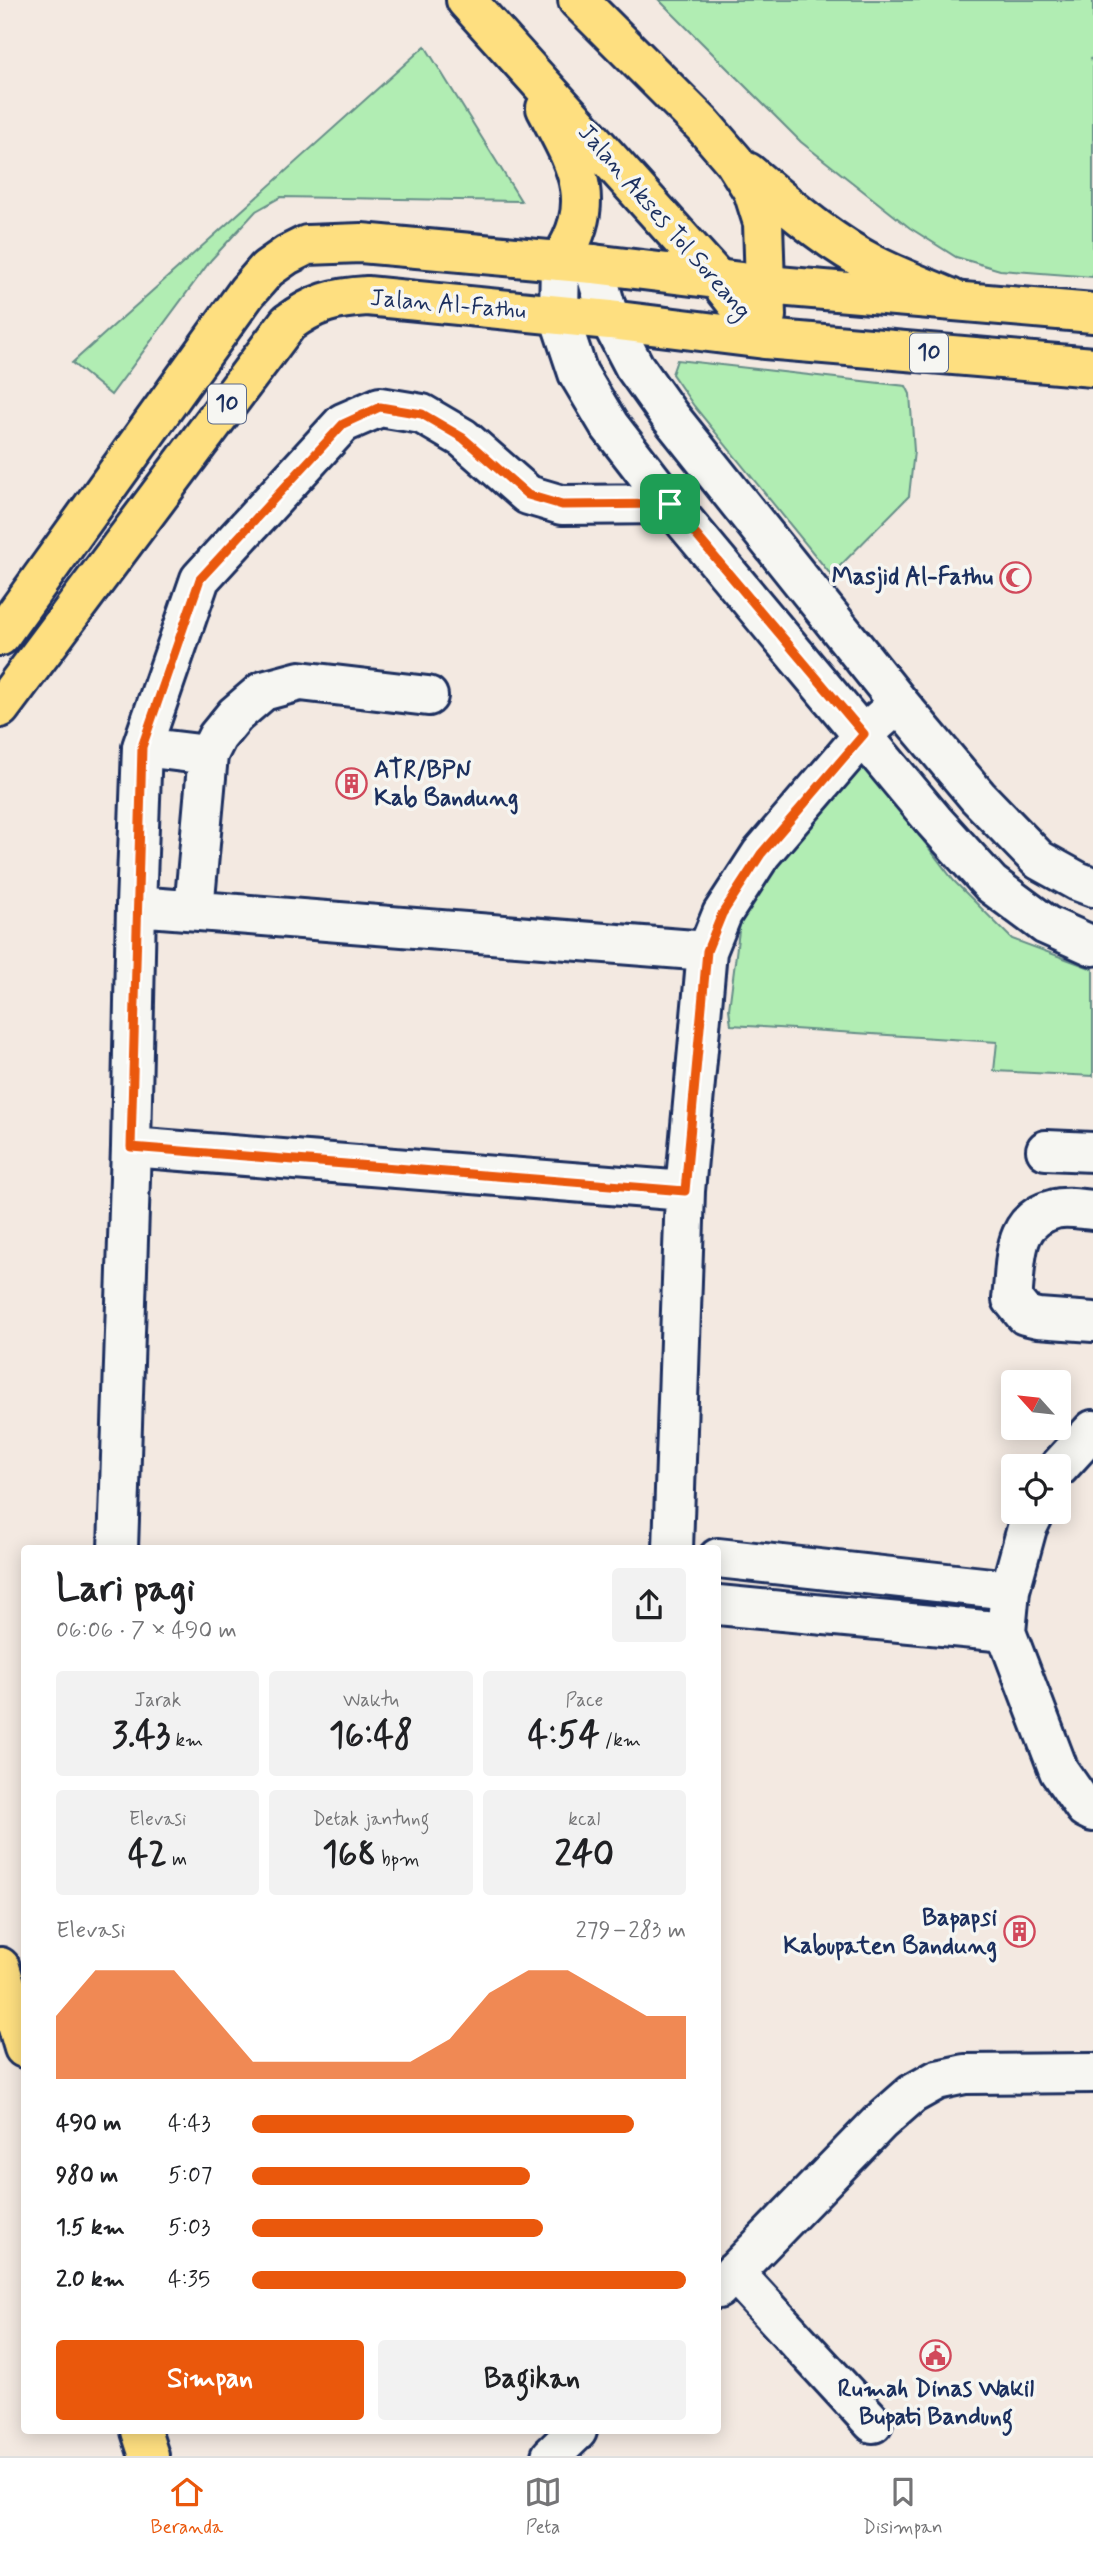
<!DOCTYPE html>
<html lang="id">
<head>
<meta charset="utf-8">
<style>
	:root { --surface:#fff; --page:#f2f2f2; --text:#202124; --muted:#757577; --line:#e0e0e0; --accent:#ea580c }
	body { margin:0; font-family:Mynerve,sans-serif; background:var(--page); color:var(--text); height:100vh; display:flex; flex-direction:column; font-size:26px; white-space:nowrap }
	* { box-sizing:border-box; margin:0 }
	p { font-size:23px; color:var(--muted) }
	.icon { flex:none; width:38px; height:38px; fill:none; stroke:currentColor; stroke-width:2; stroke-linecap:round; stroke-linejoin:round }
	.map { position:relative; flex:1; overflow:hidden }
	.sheet { position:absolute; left:21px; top:1545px; width:700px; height:889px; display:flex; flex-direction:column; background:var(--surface); border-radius:7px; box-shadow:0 4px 18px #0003 }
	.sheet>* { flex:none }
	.needle { width:46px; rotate:297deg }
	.fabs { position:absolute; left:1001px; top:1370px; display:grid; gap:14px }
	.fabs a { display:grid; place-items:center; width:70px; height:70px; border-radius:7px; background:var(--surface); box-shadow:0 4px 18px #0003; font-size:35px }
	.pin { position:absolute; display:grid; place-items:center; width:60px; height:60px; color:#fff; margin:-30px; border-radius:14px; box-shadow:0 4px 10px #0006 }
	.round { display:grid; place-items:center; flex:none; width:74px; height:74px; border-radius:7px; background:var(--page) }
	.summary { display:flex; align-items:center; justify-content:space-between; height:119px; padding:0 35px }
	h1 { font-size:38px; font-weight:700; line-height:52px }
	.stats { display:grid; grid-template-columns:repeat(3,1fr); gap:10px; height:119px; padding:7px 35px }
	.stats div { display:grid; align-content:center; border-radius:7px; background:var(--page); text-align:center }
	.stats b { font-size:35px; font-weight:700 }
	.stats small { font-size:19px; font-weight:400 }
	.stats p { font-size:19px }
	.chart { height:196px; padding:14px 35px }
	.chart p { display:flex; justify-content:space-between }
	.chart svg { width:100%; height:126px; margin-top:7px; fill:var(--accent); opacity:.7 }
	.primary-button { display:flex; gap:14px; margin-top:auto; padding:14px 35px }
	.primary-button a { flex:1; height:80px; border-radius:7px; background:var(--accent); color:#fff; font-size:28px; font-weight:700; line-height:80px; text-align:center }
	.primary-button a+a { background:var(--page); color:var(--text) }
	ul { padding:0 35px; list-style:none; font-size:23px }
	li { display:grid; grid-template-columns:112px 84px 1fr; align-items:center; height:52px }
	li i { height:18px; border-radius:9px; background:var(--accent) }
	.menu { display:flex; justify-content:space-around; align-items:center; height:98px; border-top:2px solid var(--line); background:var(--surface); font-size:19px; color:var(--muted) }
	.menu a { display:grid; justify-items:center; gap:4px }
	.menu .selected { color:var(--accent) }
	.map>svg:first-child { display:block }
	.green { fill:#b1edb3; stroke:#668e88; stroke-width:2 }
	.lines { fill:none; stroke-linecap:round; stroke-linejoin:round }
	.minor-casing { stroke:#1b2f5e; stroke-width:44 }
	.major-casing { stroke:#1b2f5e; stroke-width:44 }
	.highway-casing { stroke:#1b2f5e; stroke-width:44 }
	.minor { stroke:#f6f6f2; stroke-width:38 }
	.major { stroke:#fedf80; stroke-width:38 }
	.highway { stroke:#fedf80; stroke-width:38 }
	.route-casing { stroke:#fff; stroke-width:14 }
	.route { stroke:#ea580c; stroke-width:9 }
	.labels { text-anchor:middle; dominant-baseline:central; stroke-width:7; stroke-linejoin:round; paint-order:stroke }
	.shield { fill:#f6f6f2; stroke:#5d6b8a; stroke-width:2 }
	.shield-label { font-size:23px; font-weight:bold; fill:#1b2f5e }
	.street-label { font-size:24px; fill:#1b2f5e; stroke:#f6f6f2 }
	.poi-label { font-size:24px; font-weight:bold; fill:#1b2f5e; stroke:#f6f6f2; text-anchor:end }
</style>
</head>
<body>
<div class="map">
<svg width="1093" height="2456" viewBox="0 0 1093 2456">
	<rect width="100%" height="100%" fill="#f3e9e1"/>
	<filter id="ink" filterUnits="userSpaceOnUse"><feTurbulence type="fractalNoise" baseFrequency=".0143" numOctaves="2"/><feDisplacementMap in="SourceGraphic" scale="14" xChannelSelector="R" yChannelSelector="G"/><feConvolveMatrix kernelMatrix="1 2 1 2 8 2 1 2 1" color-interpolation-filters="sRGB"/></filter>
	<g filter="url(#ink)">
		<path class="green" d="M 659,0 L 1093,0 L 1093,57 L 1091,59 L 1093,63 L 1093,277 L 1000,270 L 956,257 L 910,228 L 801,142 Z
			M 425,46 L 521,201 L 281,197 L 256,211 L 211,260 L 111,395 L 72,363 Z
			M 677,360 L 906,386 L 910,394 L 914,451 L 909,496 L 831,575 L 694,406 L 672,374 Z
			M 861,759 L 954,881 L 1012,939 L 1093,969 L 1093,1076 L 994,1071 L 997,1042 L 731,1025 L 729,1009 L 741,915 L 775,863 Z"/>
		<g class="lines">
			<defs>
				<path id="minor" d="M 560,261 L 559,316 L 578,373 L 609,425 L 670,504 L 934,821 L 991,884 L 1046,925 L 1093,946
					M 593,264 L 610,320 L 634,366 L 669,415 L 899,703 L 978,797 L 1039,860 L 1077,881 L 1093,887
					M 670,504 L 562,505 L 528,495 L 463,438 L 422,414 L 380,407 L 343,423 L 200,579 L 142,747 L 136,906 L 707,951 L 722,914 L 761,854 L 864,734 L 899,703
					M 142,747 L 208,755
					M 194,910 L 208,755 L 217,737 L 235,715 L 263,691 L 300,681 L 428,696
					M 131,1147 L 685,1191
					M 1046,1150 L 1093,1152
					M 1093,1210 C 1081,1209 1066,1206 1055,1209 C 1010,1220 1017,1262 1012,1299 L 1025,1315 L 1038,1318 L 1093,1322
					M 1059,1467 L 1093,1430
					M 1035,1512 L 1027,1528 L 1010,1590 L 1006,1632 L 1059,1771 L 1085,1808 L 1093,1812
					M 118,1549 L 131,1147 L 136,906
					M 673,1549 L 685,1191 L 707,951
					M 718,1558 L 1010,1590
					M 718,1605 L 1006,1632
					M 734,2272 L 873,2423
					M 718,2289 L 880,2122 L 912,2094 L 937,2080 L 965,2074 L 1093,2073
					M 551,2456 L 577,2431"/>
				<path id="major" d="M 466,0 L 719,281 L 765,339
					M 578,0 L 703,125 L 734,161 L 753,191 L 763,223 L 766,316
					M 546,108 C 576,165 600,201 560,261
					M 747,172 C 787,205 827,241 874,265 C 899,278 925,287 950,298
					M 0,1967 L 24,2048
					M 141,2431 L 149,2456"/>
				<path id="highway" d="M 0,636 L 247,292 L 267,269 L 287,255 L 307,245 L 361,243 L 593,264 L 766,285 L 1093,313
					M 0,708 L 288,323 C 315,303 334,298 367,296 L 610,320 L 765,339 L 1093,367"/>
			</defs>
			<use href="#minor" class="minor-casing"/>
			<use href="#major" class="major-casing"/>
			<use href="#highway" class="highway-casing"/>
			<use href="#minor" class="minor"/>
			<use href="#major" class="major"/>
			<use href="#highway" class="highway"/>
		</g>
	</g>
	<g class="lines" filter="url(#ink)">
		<defs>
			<path id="route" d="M 380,407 L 422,414 L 463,438 L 528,495 L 562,505 L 670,504 L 864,734 L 761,854 L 722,914 L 707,951 L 685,1191 L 131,1147 L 142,747 L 200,579 L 343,424 Z"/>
		</defs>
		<use href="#route" class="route-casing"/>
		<use href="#route" class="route"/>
	</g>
	<defs>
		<symbol id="mosque-ring" viewBox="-11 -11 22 22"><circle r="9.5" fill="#f6f6f2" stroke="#d1495b" stroke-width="1.5"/><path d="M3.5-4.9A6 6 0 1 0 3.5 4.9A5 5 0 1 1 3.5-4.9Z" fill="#d1495b"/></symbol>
		<symbol id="building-ring" viewBox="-11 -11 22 22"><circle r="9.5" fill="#f6f6f2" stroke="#d1495b" stroke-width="1.5"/><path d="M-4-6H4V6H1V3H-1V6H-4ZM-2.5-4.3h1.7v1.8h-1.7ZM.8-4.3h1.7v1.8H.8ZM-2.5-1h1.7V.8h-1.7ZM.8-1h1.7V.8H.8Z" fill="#d1495b"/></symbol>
		<symbol id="civic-ring" viewBox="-11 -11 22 22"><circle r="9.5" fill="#f6f6f2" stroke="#d1495b" stroke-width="1.5"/><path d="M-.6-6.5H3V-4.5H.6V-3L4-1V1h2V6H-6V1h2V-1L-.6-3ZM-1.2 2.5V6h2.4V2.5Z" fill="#d1495b"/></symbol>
	</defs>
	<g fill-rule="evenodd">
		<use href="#mosque-ring" x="998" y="560" width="35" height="35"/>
		<use href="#building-ring" x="334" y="766" width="35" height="35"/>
		<use href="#building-ring" x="1002" y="1914" width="35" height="35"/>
		<use href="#civic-ring" x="918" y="2338" width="35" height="35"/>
	</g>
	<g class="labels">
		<g class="shield">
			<rect x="910" y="333.5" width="38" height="39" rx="5"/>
			<rect x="208" y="384.5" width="38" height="39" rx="5"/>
		</g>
		<g class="shield-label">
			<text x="929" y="353">10</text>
			<text x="227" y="404">10</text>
		</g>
		<g class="street-label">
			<text transform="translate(664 222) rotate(49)">Jalan Akses Tol Soreang</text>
			<text transform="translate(448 305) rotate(5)">Jalan Al-Fathu</text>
		</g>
		<g class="poi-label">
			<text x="993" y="577">Masjid Al-Fathu</text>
			<text x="374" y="770" text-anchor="start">ATR/BPN<tspan x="374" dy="28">Kab Bandung</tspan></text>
			<text x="997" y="1918">Bapapsi<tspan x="997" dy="28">Kabupaten Bandung</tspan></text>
			<text x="936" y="2389" text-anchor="middle">Rumah Dinas Wakil<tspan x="936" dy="28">Bupati Bandung</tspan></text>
		</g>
	</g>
</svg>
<div class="fabs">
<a><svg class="needle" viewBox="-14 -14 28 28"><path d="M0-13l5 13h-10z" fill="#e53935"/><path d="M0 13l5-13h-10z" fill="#757577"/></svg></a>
<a><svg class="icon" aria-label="locate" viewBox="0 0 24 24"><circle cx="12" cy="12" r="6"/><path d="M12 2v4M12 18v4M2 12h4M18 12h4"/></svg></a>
</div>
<div class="pin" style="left:670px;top:504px;background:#1e9e55"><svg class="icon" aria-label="arrive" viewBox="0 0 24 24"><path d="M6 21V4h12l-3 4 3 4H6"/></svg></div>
<section class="sheet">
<div class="summary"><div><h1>Lari pagi</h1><p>06:06 · 7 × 490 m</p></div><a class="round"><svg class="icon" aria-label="share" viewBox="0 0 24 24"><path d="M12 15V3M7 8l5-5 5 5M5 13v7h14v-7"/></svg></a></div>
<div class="stats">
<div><p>Jarak</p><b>3.43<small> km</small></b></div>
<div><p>Waktu</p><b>16:48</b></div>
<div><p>Pace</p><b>4:54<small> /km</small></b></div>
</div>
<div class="stats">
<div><p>Elevasi</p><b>42<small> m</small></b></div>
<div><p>Detak jantung</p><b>168<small> bpm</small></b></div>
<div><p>kcal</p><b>240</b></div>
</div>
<div class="chart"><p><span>Elevasi</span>279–283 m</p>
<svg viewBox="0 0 160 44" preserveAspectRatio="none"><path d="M0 44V22L10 6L20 6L30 6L40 22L50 38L60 38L70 38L80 38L90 38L100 30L110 14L120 6L130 6L140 14L150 22L160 22V44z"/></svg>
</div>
<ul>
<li><b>490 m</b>4:43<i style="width:88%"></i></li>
<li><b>980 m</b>5:07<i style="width:64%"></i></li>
<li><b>1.5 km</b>5:03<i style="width:67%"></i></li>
<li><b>2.0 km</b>4:35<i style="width:100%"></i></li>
</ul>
<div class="primary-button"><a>Simpan</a><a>Bagikan</a></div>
</section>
</div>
<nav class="menu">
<a class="selected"><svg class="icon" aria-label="home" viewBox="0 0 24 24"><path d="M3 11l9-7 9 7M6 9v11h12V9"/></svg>Beranda</a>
<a><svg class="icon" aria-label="map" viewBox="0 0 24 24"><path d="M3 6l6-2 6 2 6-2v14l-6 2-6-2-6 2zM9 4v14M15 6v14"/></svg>Peta</a>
<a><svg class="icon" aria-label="saved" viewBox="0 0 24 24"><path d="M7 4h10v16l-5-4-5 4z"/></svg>Disimpan</a>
</nav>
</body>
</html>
